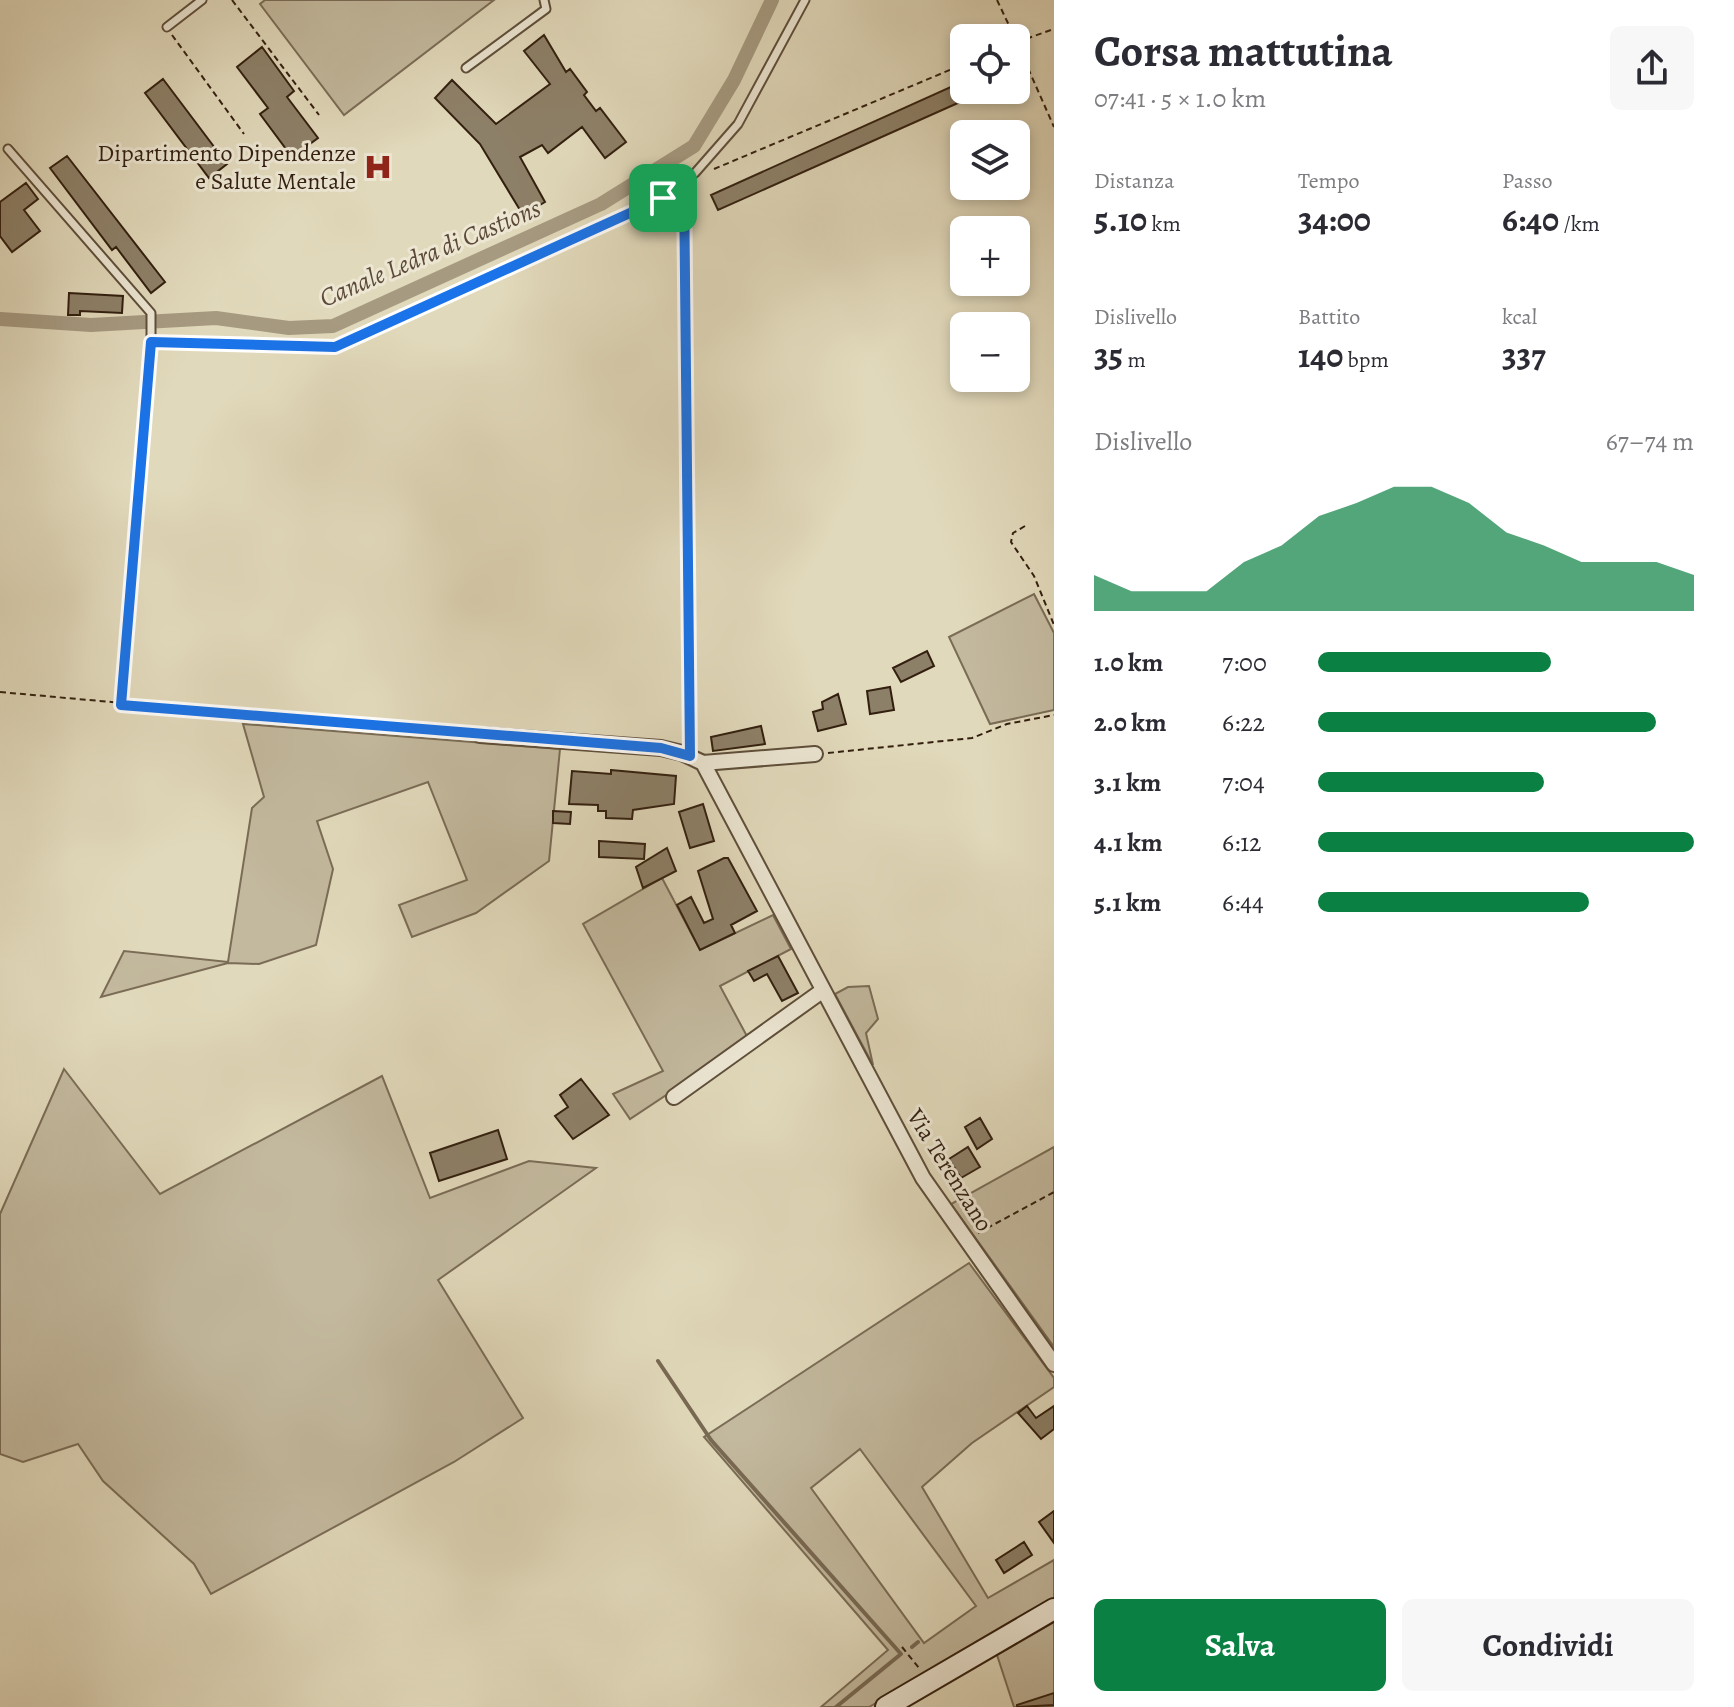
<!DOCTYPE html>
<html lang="it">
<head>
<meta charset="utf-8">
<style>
	:root { --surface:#fff; --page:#f7f7f7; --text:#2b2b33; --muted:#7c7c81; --accent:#0b8043 }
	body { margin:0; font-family:Alegreya,serif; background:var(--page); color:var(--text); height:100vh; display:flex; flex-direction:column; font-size:30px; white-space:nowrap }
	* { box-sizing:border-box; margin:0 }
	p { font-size:26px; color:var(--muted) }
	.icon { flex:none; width:44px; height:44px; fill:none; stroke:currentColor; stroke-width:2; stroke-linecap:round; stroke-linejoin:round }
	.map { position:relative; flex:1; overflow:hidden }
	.side { display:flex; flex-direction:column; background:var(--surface); width:680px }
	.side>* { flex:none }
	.buttons { position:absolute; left:950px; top:24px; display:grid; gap:16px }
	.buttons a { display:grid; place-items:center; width:80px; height:80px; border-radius:12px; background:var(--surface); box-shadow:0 4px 12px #0003; font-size:40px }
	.pin { position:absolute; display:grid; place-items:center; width:68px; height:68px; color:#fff; margin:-34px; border-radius:16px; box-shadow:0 4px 12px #0006 }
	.round { display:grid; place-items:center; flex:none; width:84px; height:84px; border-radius:12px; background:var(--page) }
	.overview { display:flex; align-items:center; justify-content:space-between; height:136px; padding:0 40px }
	h1 { font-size:44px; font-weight:700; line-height:60px }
	.metrics { display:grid; grid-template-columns:repeat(3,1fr); gap:12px; height:136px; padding:8px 40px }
	.metrics div { display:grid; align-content:center }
	.metrics b { font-size:34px; font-weight:700 }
	.metrics small { font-size:22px; font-weight:400 }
	.metrics p { font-size:22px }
	.chart { height:224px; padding:16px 40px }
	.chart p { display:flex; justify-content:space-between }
	.chart svg { width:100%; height:144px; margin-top:8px; fill:var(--accent); opacity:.7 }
	.action { display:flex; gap:16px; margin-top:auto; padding:16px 40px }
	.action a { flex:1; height:92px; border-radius:12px; background:var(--accent); color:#fff; font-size:32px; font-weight:700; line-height:92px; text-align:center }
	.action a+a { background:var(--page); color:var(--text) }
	ul { padding:0 40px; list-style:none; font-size:26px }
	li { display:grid; grid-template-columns:128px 96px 1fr; align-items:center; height:60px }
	li i { height:20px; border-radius:10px; background:var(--accent) }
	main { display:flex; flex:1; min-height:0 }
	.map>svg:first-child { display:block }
	.green { fill:#c3b99e; stroke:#7a6c56; stroke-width:2; fill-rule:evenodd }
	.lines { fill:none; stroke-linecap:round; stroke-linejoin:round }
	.stream { stroke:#786953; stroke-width:4 }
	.canal { stroke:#a69a81; stroke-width:14 }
	.building { fill:#8d8068; stroke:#321f0f; stroke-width:2 }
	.lane-casing { stroke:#5e4e3a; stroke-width:11 }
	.street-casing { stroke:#5e4e3a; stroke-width:18 }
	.secondary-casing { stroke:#321f0f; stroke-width:24 }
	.path { stroke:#321f0f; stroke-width:2; stroke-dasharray:6 4; stroke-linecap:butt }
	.lane { stroke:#ece6d3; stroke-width:7 }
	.street { stroke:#ece6d3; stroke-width:14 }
	.secondary { stroke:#ece6d3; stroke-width:20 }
	.route-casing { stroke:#fff; stroke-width:16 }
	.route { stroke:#1a73e8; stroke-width:10 }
	.labels { text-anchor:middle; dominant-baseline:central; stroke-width:6; stroke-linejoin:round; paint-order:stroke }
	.poi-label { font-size:24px; fill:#321f0f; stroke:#ece6d3; text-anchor:end }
	.street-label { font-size:24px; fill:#321f0f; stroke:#ece6d3 }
	.water-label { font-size:26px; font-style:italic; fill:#5b4a37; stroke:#ece6d3 }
</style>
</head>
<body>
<main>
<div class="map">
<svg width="1054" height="1707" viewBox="0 0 1054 1707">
	<rect width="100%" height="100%" fill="#e1d9bb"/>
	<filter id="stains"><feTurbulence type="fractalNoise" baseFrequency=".0025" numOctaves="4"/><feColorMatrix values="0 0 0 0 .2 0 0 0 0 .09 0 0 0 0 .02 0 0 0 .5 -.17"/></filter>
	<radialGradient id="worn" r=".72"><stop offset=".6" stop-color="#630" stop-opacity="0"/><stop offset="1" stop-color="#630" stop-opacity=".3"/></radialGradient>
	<path class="green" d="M 265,0 L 494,0 L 344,115 L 260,4 Z
		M 1034,594 L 1054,633 L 1054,710 L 990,724 L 949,637 Z
		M 243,724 L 560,749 L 549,861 L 476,913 L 412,937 L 399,905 L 467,880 L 428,782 L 317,821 L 333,869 L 316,945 L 259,964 L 228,963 L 101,997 L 124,951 L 228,962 L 252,808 L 264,797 Z
		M 662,878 L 700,950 L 773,915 L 791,949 L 720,986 L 749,1040 L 630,1119 L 613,1094 L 663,1071 L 583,924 Z
		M 869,986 L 878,1019 L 866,1033 L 873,1065 L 835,994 L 848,987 Z
		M 64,1069 L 160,1194 L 382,1076 L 430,1198 L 529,1161 L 596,1168 L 438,1280 L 523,1418 L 454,1462 L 211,1594 L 194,1564 L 103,1481 L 78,1444 L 23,1462 L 0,1454 L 0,1214 Z
		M 1054,1147 L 1054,1347 L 951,1204 Z
		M 969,1263 L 1054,1378 L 1054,1387 L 972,1443 L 922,1487 L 988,1598 L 1054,1560 L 1054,1601 L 869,1707 L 821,1707 L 888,1650 L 704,1437 ZM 860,1449 L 976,1606 L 924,1643 L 811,1488 Z
		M 1054,1622 L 1054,1707 L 1014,1707 L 997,1655 Z"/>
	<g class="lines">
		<path class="stream" d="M 658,1361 L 711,1440 L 901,1654 L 836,1707
			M 912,1647 L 918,1642"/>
		<path class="canal" d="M 0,319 L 91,325 L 216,318 L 289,328 L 333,326 L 601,204 L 694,146 L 734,80 L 772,0"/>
	</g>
	<path class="building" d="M 544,35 L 566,72 L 570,69 L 587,92 L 584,95 L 596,111 L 600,108 L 626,142 L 605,158 L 582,127 L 548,153 L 542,145 L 520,157 L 545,202 L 523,215 L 480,144 L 435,98 L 452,80 L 496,124 L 550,84 L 524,51 Z
		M 262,47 L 294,91 L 287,97 L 318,138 L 292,157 L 260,114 L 268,108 L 237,67 Z
		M 163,79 L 227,164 L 209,178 L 145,93 Z
		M 964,81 L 964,90 L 987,90 L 718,210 L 711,195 Z
		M 67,156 L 165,282 L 151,293 L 116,247 L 112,250 L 50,168 Z
		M 26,183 L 38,199 L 24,210 L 40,231 L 12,252 L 0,236 L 0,202 Z
		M 69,293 L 123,296 L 122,313 L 80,311 L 80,315 L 68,315 Z
		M 927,651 L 934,666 L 901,682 L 893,668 Z
		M 890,687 L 894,710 L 870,714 L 867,691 Z
		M 838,694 L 846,724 L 818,731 L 813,712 L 823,709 L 822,702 Z
		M 761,726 L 765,744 L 713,751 L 711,737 Z
		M 611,770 L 676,776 L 674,804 L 633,810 L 632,819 L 606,818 L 606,811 L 598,811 L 598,805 L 569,804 L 572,771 L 611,774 Z
		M 703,804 L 714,841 L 690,848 L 679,812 Z
		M 553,811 L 571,812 L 570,824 L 553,823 Z
		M 599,841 L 645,844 L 644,859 L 599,857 Z
		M 667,848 L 676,871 L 643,888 L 636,867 Z
		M 724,858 L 728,858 L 757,911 L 731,925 L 735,933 L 700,950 L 677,905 L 691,897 L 704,923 L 713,919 L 698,871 Z
		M 778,956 L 798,993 L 782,1001 L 767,974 L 754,981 L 748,971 Z
		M 581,1079 L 609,1115 L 573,1139 L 555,1116 L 568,1107 L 560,1095 Z
		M 980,1118 L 992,1139 L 977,1149 L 965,1127 Z
		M 498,1130 L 507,1159 L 439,1181 L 430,1153 Z
		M 968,1147 L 980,1167 L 961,1178 L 949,1159 Z
		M 1027,1406 L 1036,1418 L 1054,1406 L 1054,1429 L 1041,1439 L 1018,1413 Z
		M 1054,1511 L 1054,1543 L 1039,1522 Z
		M 1024,1542 L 1032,1555 L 1004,1573 L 996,1560 Z
		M 1054,1693 L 1054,1705 L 1017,1707 L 1017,1705 Z"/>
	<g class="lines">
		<defs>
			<path id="lane" d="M 167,27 L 202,0
				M 466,68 L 546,9 L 544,0
				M 8,149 L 151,313 L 151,342 L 335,347 L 663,198 L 695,173 L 738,124 L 805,0"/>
			<path id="street" d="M 480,735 L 661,748 L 682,753 L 703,763 L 923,1178 L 1054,1364
				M 703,763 L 815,754
				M 674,1097 L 822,991"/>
			<path id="secondary" d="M 886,1707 L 1054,1609"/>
		</defs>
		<use href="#lane" class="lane-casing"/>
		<use href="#street" class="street-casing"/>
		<use href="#secondary" class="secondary-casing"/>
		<path class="path" d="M 232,0 L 319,115
			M 997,0 L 1015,38
			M 172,35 L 244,134
			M 1016,41 L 1054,127
			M 1017,42 L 1054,29
			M 714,169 L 964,64
			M 684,195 L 689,741
			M 1025,526 L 1013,533 L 1011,542 L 1034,576 L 1054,625
			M 0,692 L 467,734
			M 121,704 L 150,352
			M 828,753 L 972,738 L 1007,724 L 1054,715
			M 978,1233 L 1054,1192
			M 902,1647 L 919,1668"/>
		<use href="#lane" class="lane"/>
		<use href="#street" class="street"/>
		<use href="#secondary" class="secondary"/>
	</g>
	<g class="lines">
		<defs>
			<path id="route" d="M 684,182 L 690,756 L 661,748 L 121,705 L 151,342 L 335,347 L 663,198 Z"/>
		</defs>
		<use href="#route" class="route-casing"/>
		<use href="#route" class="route"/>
	</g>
	<defs>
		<symbol id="hospital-bare" viewBox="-9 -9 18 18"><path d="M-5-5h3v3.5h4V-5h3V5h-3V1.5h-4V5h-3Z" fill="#8f2418" stroke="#ece6d3" stroke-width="2.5" paint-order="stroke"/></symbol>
	</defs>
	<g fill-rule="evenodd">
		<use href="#hospital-bare" x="358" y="147" width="40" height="40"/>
	</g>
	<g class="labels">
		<g class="poi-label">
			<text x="356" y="153">Dipartimento Dipendenze<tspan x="356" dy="28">e Salute Mentale</tspan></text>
		</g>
		<g class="street-label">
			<text transform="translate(950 1170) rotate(58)">Via Terenzano</text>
		</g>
		<g class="water-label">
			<text transform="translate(430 253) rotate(-23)">Canale Ledra di Castions</text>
		</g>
	</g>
	<rect width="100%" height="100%" filter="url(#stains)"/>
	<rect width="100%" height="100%" fill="url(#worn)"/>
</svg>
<div class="buttons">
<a><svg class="icon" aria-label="locate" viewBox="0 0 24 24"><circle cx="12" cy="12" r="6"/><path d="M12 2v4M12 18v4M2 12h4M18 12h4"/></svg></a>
<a><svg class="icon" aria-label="layers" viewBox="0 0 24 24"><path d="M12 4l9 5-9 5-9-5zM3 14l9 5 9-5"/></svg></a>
<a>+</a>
<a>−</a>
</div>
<div class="pin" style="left:663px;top:198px;background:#1e9e55"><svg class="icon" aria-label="arrive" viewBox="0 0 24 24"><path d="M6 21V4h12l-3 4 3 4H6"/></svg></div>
</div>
<section class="side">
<div class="overview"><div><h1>Corsa mattutina</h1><p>07:41 · 5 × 1.0 km</p></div><a class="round"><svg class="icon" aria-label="share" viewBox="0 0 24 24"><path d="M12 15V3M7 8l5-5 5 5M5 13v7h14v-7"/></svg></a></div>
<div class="metrics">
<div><p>Distanza</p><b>5.10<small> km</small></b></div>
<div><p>Tempo</p><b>34:00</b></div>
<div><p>Passo</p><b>6:40<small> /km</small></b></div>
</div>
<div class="metrics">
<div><p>Dislivello</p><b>35<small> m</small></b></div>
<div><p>Battito</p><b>140<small> bpm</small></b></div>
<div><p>kcal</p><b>337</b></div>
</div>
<div class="chart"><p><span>Dislivello</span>67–74 m</p>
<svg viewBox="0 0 160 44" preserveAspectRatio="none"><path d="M0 44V33L10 38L20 38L30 38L40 29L50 24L60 15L70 11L80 6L90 6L100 11L110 20L120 24L130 29L140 29L150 29L160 33V44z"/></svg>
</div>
<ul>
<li><b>1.0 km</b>7:00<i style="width:62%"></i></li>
<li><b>2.0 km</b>6:22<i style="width:90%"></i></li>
<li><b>3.1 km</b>7:04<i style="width:60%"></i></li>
<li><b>4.1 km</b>6:12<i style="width:100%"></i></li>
<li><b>5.1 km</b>6:44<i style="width:72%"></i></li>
</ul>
<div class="action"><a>Salva</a><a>Condividi</a></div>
</section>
</main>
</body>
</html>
